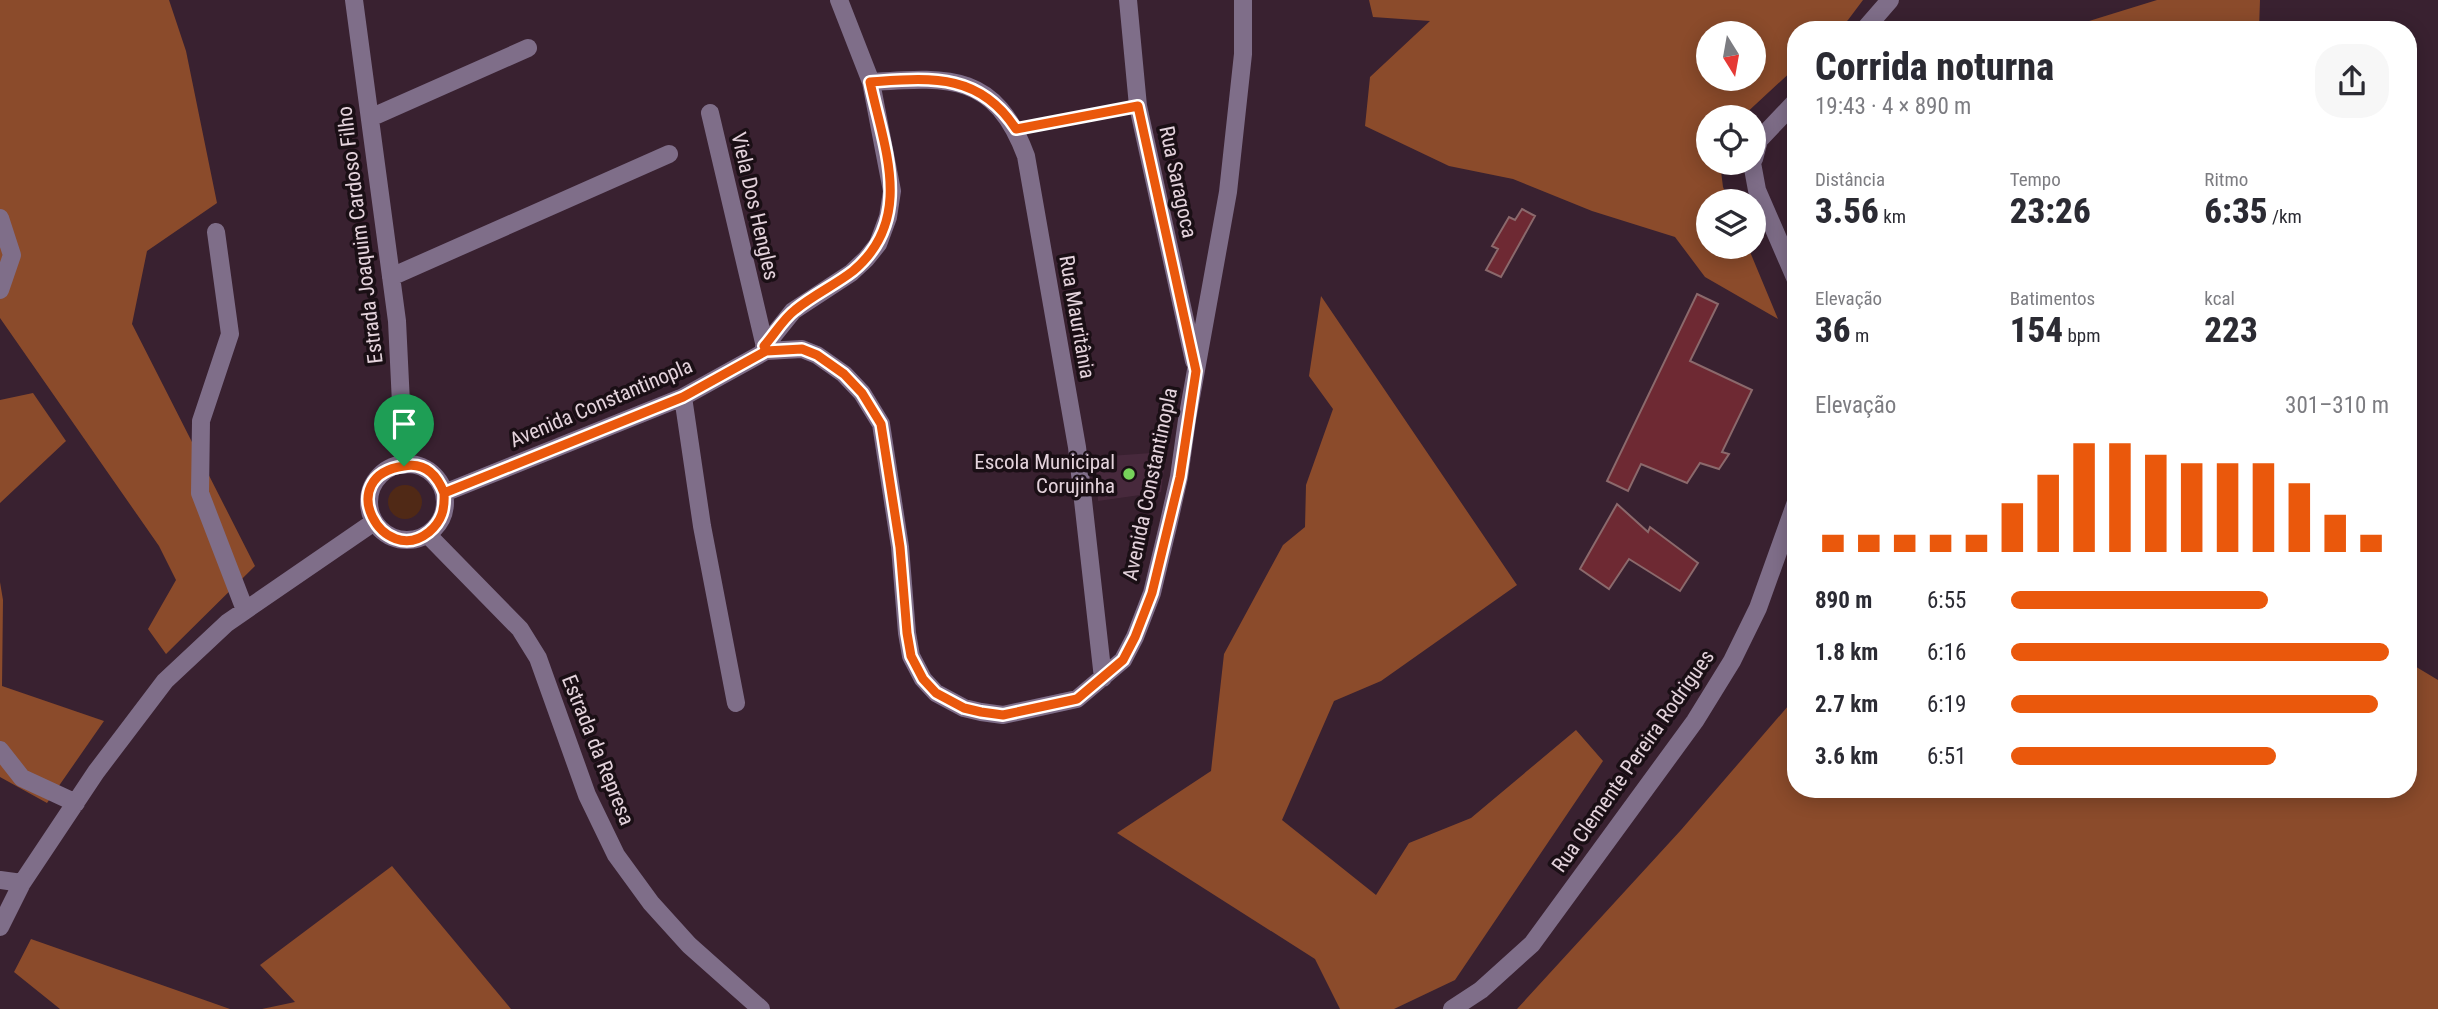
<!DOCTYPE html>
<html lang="pt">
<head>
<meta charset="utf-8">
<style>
	:root { --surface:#fff; --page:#f7f7f7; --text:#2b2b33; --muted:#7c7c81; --accent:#ea580c }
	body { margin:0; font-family:"Roboto Condensed",sans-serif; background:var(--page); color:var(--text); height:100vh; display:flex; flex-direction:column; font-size:26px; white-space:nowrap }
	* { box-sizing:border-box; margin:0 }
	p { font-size:23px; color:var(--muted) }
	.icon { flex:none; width:38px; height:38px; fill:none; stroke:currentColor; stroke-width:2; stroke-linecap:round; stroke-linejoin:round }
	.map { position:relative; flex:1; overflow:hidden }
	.sheet { position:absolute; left:1787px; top:21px; width:630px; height:777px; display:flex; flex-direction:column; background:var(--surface); border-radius:28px; box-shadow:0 4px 18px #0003 }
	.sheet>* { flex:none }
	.needle { width:46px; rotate:169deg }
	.fabs { position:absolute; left:1696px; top:21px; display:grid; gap:14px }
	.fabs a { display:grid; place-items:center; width:70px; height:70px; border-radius:50%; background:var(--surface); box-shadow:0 4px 18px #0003; font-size:35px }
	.pin { position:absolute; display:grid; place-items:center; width:60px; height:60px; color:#fff; margin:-72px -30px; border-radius:50% 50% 50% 0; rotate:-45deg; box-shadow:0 0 7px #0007 }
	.pin .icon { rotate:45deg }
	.round { display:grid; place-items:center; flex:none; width:74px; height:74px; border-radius:28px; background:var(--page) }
	.overview { display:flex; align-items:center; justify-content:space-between; height:119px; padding:0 28px }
	h1 { font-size:38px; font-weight:800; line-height:52px }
	.figures { display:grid; grid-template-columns:repeat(3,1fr); gap:10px; height:119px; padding:7px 28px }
	.figures div { display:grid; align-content:center }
	.figures b { font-size:35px; font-weight:800 }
	.figures small { font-size:19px; font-weight:400 }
	.figures p { font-size:19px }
	.chart { height:196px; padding:14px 28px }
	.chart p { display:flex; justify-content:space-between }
	.chart svg { width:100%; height:126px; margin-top:7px; stroke:var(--accent); stroke-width:6 }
	ul { padding:0 28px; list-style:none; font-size:23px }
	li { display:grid; grid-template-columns:112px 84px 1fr; align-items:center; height:52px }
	li i { height:18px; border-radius:9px; background:var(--accent) }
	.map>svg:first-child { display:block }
	.built { fill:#47293c }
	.green { fill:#502916 }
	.forest { fill:#8b4b2b; fill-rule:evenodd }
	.building { fill:#6e2933; stroke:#8b696c; stroke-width:2 }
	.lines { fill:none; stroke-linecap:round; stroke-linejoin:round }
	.path { stroke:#907b87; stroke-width:3.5; stroke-dasharray:3.5 5; stroke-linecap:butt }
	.minor { stroke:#7f6e89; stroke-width:18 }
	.route-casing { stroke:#fff; stroke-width:14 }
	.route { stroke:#ea580c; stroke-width:9 }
	.poi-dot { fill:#76d25a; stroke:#1a0f15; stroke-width:2.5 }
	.labels { text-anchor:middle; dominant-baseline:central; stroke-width:7; stroke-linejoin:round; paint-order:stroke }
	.street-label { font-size:21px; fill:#e4d3dc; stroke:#1a0f15 }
	.poi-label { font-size:21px; fill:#e4d3dc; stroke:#1a0f15; text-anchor:end }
</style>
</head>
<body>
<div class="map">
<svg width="2438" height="1009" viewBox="0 0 2438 1009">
	<rect width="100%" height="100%" fill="#392130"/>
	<path class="built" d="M 1166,452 L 1161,492 L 1098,501 L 1095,457 Z"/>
	<path class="green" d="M388 502a17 17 0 1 1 34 0a17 17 0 1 1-34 0Z"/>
	<path class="forest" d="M 0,0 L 169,0 L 186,51 L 217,203 L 147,251 L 132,324 L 255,566 L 166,654 L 148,629 L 176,580 L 159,546 L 0,318 Z
		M 1369,0 L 1863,0 L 1848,20 L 1837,30 L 1796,30 L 1795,68 L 1742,117 L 1708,117 L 1708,163 L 1720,163 L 1723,187 L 1729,201 L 1708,201 L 1708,247 L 1748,247 L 1778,319 L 1705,277 L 1675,237 L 1592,211 L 1513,179 L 1449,166 L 1365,126 L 1370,77 L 1430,21 L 1373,17 ZM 1708,33 L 1754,33 L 1754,79 L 1708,79 Z
		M 2157,0 L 2260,0 L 2259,30 L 2060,30 Z
		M 1321,296 L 1517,585 L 1381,681 L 1334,701 L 1282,820 L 1376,895 L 1409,843 L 1471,818 L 1576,730 L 1603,761 L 1455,980 L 1394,1009 L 1340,1009 L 1315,959 L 1117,833 L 1211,771 L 1224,654 L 1283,545 L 1305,527 L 1306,485 L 1333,409 L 1309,376 Z
		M 33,393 L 66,441 L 0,503 L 0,400 Z
		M 0,582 L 3,600 L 2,686 L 104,721 L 47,803 L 0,777 Z
		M 2408,662 L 2438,680 L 2438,1009 L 1517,1009 L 1681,830 L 1795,698 L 1796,789 L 2408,789 Z
		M 392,866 L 511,1009 L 262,1009 L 295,1002 L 260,965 Z
		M 31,939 L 230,1009 L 60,1009 L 14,972 Z"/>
	<path class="building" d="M 1522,209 L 1535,216 L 1501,277 L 1486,270 L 1498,249 L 1492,246 L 1509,217 L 1515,220 Z
		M 1697,294 L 1718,304 L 1690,361 L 1752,390 L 1722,452 L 1729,454 L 1719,469 L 1700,463 L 1687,483 L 1641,464 L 1628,491 L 1607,481 Z
		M 1617,504 L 1648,532 L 1650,527 L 1698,563 L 1680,591 L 1629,559 L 1609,589 L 1580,569 Z"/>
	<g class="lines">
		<path class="path" d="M 1034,125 L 1119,109"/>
		<path class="minor" d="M 354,0 L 397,321 L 404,465
			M 1128,0 L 1138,106 L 1194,361
			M 1864,30 L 1890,0
			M 871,82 C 948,77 995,72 1026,156 L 1077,447 L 1103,678
			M 710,113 L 766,351
			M 370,118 L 528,48
			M 1754,159 L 1759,140 L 1796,101
			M 1752,163 L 1757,190 L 1796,280
			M 0,218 L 12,255 L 0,290
			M 216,232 L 230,334 L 201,421 L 200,493 L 245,610
			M 391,277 L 669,154
			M 764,347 L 793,311 L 851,273 L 866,259 L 878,244 L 888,217 L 892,191 L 871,82 L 839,0
			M 683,397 L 702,526 L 736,703
			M369 502a38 38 0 1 1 76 0a38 38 0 1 1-76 0Z
			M 444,493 L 683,397 L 766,351 L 802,349 L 817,355 L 844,374 L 862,393 L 881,424 L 900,547 L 907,633 L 911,656 L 923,679 L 936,693 L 964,708 L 981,712 L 1003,715 L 1077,699 L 1123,660 L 1135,637 L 1152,593 L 1168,526 L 1179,477 L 1187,420 L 1228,192 L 1243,54 L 1243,0
			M 427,534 L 520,629 L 538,658 L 587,795 L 616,855 L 651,903 L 689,945 L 761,1009
			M 0,750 L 22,778 L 76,803
			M 0,880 L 22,883
			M 0,927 L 22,883 L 96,772 L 165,681 L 227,623 L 374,522
			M 1452,1009 L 1481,990 L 1532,944 L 1695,721 L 1732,661 L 1758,608 L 1796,502"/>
	</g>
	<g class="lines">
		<defs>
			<path id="route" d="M 404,466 C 332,476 383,569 429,532 C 442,521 445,509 444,493 L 683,397 L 766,351 L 764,346 C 774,335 783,319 795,310 C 813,295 835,285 853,271 C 915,219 884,148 870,82 C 930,78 979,72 1016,129 L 1138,106 L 1196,371 L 1180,477 L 1152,593 L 1135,637 L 1123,660 L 1077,699 L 1003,715 L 981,712 L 964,708 L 936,693 L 923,679 L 911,656 L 907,633 L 900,547 L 881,424 L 862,393 L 844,374 L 817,355 L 802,349 L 766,351 L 683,397 L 444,493 C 437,475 425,462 404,466"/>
		</defs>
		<use href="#route" class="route-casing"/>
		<use href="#route" class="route"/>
	</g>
	<circle class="poi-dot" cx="1129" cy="474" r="7"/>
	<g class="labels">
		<g class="street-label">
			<text transform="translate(1178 182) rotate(78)">Rua Saragoca</text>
			<text transform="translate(755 206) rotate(77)">Viela Dos Hengles</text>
			<text transform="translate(360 235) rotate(-97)">Estrada Joaquim Cardoso Filho</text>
			<text transform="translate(1077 317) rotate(80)">Rua Mauritânia</text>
			<text transform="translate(601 403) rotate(-23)">Avenida Constantinopla</text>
			<text transform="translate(1150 484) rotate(-78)">Avenida Constantinopla</text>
			<text transform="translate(598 750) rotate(68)">Estrada da Represa</text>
			<text transform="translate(1633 761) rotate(-55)">Rua Clemente Pereira Rodrigues</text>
		</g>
		<g class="poi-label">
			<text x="1115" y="462">Escola Municipal<tspan x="1115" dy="24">Corujinha</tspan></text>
		</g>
	</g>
</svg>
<div class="fabs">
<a><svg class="needle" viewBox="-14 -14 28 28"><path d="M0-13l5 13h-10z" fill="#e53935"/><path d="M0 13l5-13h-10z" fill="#7c7c81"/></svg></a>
<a><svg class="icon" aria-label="locate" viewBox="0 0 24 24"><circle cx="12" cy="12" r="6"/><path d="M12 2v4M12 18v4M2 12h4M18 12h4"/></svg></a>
<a><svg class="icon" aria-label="layers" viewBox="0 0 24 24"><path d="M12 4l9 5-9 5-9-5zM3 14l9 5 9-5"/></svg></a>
</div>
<div class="pin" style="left:404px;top:466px;background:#1e9e55"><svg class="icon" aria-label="arrive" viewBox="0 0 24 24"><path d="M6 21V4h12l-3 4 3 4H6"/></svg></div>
<section class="sheet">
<div class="overview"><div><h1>Corrida noturna</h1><p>19:43 · 4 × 890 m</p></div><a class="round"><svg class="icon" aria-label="share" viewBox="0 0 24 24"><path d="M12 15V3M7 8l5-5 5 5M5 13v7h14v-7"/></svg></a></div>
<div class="figures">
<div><p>Distância</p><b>3.56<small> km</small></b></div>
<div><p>Tempo</p><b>23:26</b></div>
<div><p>Ritmo</p><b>6:35<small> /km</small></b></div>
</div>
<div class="figures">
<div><p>Elevação</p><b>36<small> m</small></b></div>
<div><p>Batimentos</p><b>154<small> bpm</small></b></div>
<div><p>kcal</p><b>223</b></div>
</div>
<div class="chart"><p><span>Elevação</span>301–310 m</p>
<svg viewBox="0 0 160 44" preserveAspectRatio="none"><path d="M5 44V38M15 44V38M25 44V38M35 44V38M45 44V38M55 44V27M65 44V17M75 44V6M85 44V6M95 44V10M105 44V13M115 44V13M125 44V13M135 44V20M145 44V31M155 44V38"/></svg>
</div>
<ul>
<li><b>890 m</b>6:55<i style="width:68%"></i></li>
<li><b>1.8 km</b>6:16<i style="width:100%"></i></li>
<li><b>2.7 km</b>6:19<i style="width:97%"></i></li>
<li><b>3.6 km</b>6:51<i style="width:70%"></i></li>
</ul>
</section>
</div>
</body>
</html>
